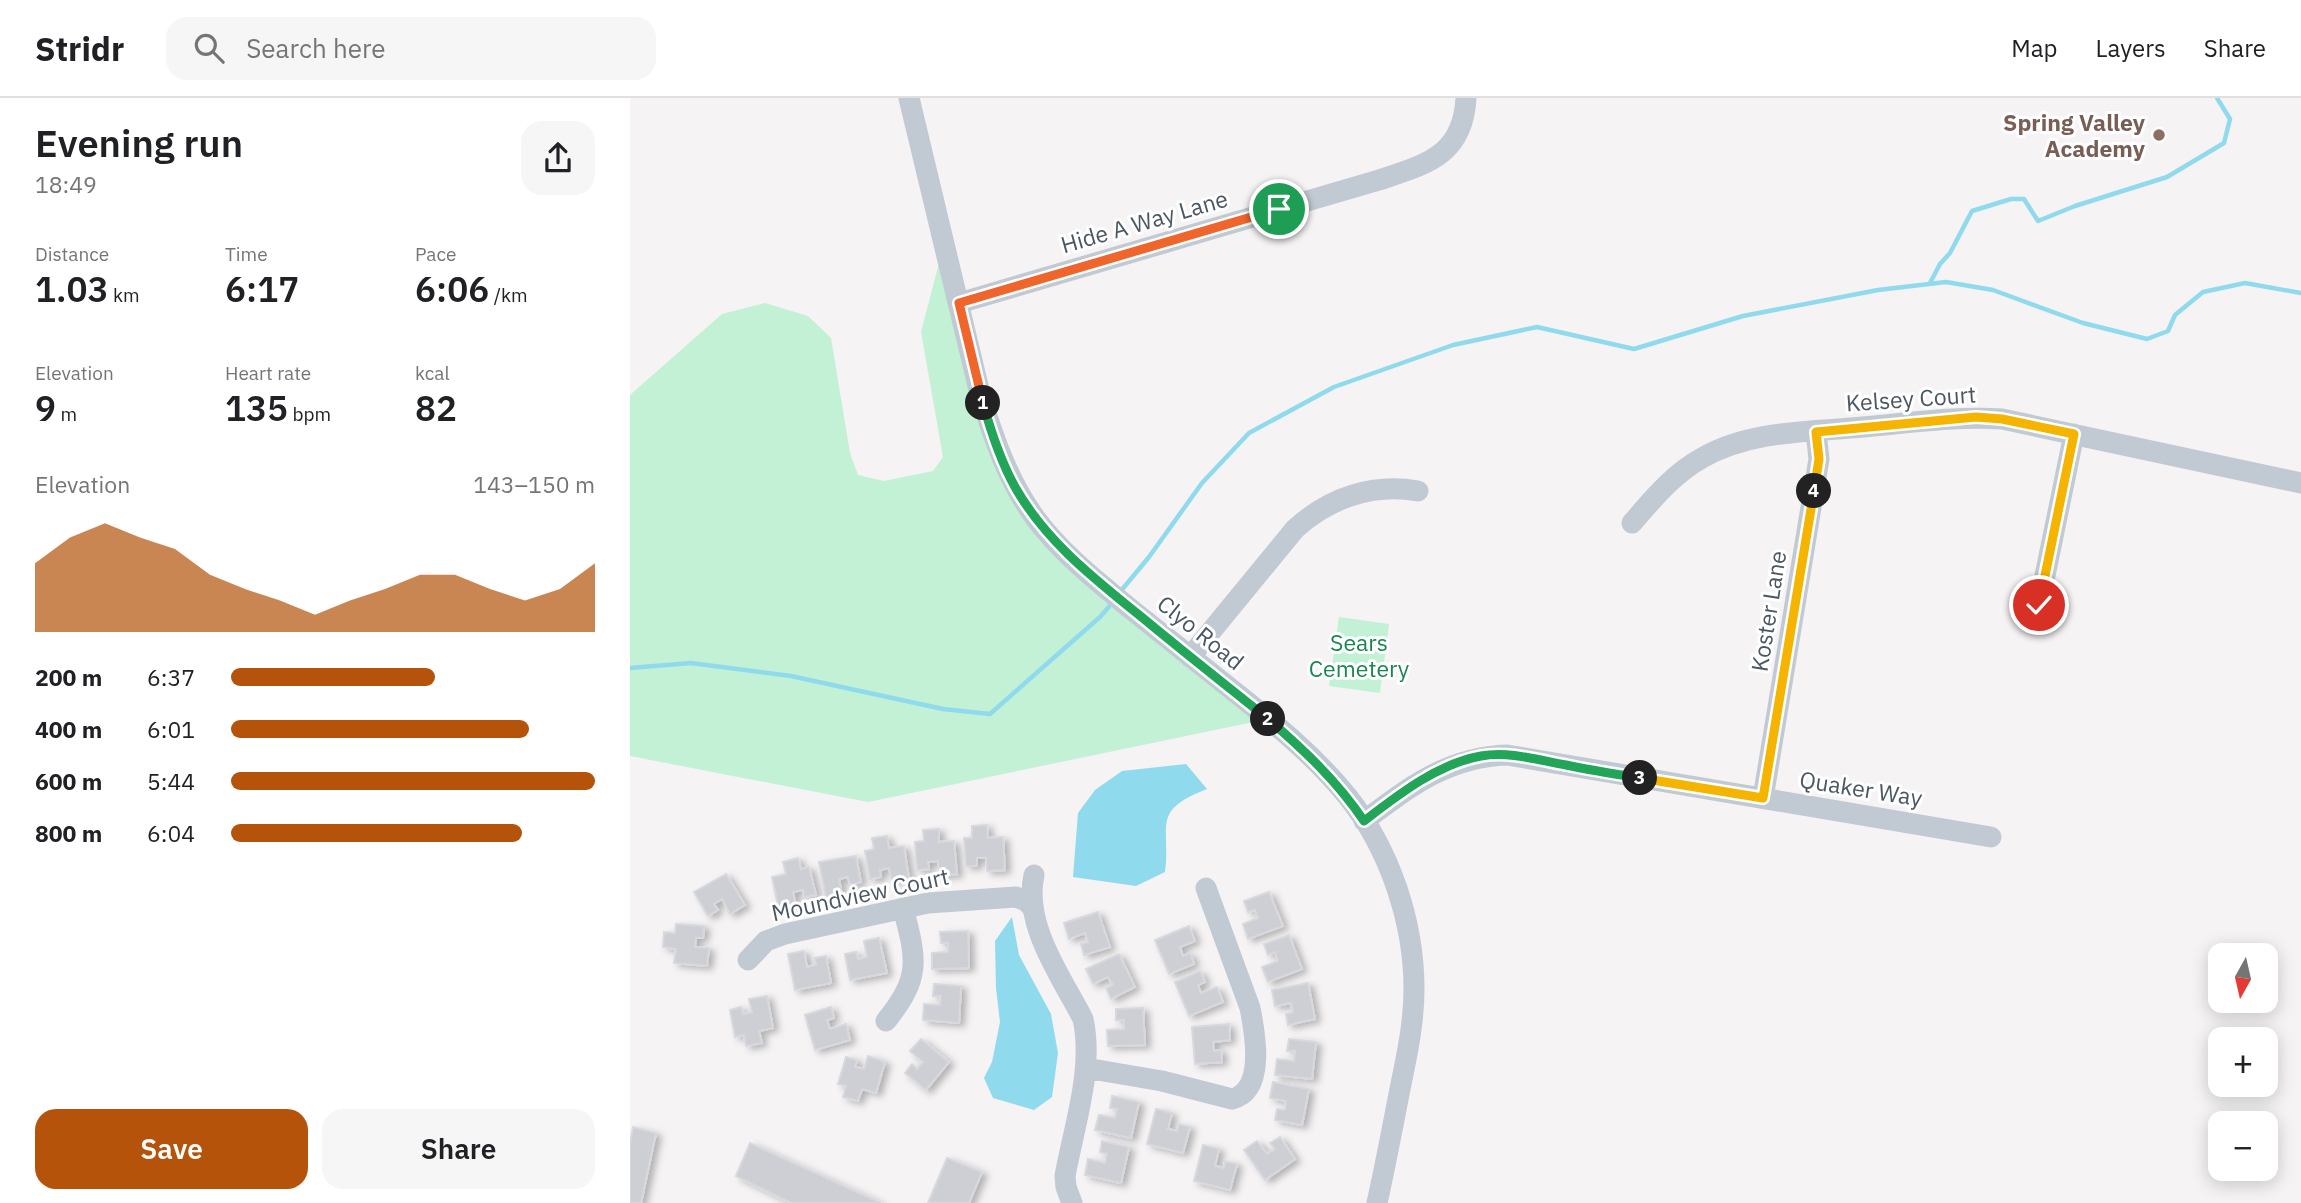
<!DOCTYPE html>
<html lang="en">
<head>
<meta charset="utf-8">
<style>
	:root { --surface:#fff; --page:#f6f6f6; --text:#202124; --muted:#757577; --line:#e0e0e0; --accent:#b45309 }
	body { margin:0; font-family:"IBM Plex Sans",sans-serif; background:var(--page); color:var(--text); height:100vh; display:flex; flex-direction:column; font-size:26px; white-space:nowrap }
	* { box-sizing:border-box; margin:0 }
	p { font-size:23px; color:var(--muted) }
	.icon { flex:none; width:38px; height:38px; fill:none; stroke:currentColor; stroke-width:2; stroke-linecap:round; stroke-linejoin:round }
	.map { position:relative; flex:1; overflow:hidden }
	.side { display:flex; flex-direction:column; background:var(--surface); width:630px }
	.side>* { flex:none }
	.needle { width:46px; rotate:188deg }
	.tools { position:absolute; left:1578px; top:845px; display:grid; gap:14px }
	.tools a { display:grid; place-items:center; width:70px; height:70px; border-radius:14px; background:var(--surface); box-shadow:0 4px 18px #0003; font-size:35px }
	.pin { position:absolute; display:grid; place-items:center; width:60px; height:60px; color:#fff; margin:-30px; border:4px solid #fff; border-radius:50%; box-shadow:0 2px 7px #0007 }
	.km { position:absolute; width:35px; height:35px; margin:-18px; border-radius:50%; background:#222; color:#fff; font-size:19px; line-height:35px; text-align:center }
	.round { display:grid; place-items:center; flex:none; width:74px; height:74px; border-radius:21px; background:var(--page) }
	.head { display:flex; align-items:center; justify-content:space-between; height:119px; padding:0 35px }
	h1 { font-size:38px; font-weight:600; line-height:52px }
	.figures { display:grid; grid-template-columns:repeat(3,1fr); gap:10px; height:119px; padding:7px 35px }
	.figures div { display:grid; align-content:center }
	.figures b { font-size:35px; font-weight:600 }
	.figures small { font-size:19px; font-weight:400 }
	.figures p { font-size:19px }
	.chart { height:196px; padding:14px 35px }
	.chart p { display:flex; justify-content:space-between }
	.chart svg { width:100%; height:126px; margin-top:7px; fill:var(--accent); opacity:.7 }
	.button { display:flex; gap:14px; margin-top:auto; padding:14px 35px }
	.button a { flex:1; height:80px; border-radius:21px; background:var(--accent); color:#fff; font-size:28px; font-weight:600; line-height:80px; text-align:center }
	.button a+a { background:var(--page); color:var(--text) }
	ul { padding:0 35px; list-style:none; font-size:23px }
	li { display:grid; grid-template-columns:112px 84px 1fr; align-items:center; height:52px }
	li i { height:18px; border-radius:9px; background:var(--accent) }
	header { display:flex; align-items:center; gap:42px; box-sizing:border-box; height:98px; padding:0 35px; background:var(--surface); border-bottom:2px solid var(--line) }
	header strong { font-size:33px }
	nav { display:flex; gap:38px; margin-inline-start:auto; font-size:24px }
	.search { width:490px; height:63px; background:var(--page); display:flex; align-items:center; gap:18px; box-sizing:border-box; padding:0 24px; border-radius:21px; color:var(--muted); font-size:26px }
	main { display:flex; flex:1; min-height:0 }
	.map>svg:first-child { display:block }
	.green { fill:#c3f1d5 }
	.water { fill:#90daee }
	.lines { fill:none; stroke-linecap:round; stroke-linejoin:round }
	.stream { stroke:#90daee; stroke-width:4.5 }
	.building { fill:#cdcfd5; stroke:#d7d9de; stroke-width:2; filter:url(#shadow) }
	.minor { stroke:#c1cad2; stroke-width:21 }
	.split-1-casing { stroke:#fff; stroke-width:14 }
	.split-2-casing { stroke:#fff; stroke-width:14 }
	.split-3-casing { stroke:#fff; stroke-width:14 }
	.split-4-casing { stroke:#fff; stroke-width:14 }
	.split-5-casing { stroke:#fff; stroke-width:14 }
	.split-1 { stroke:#f0652b; stroke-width:9 }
	.split-2 { stroke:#22a559; stroke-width:9 }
	.split-3 { stroke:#22a559; stroke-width:9 }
	.split-4 { stroke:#f5b400; stroke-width:9 }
	.split-5 { stroke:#f5b400; stroke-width:9 }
	.education-dot { fill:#8d6e63; stroke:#fff; stroke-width:2.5 }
	.labels { text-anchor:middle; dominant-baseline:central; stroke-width:6; stroke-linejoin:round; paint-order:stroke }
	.education-label { font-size:23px; font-weight:bold; fill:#785e54; stroke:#fff; text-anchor:end }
	.street-label { font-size:23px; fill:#4a5661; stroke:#fff }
	.park-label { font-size:23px; fill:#17864f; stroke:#fff }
</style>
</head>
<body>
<header>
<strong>Stridr</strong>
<div class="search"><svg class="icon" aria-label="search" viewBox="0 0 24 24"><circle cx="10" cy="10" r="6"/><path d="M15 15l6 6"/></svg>Search here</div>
<nav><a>Map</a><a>Layers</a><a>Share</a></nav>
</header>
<main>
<section class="side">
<div class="head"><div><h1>Evening run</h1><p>18:49</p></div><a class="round"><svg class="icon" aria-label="share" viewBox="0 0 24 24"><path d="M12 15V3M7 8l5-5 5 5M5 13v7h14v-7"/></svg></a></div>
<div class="figures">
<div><p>Distance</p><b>1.03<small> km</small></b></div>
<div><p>Time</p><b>6:17</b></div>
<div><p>Pace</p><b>6:06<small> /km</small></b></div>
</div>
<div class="figures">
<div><p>Elevation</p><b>9<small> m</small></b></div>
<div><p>Heart rate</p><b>135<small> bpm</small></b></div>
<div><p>kcal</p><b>82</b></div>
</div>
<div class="chart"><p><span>Elevation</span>143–150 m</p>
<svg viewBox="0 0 160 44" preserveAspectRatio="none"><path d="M0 44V20L10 11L20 6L30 11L40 15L50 24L60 29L70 33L80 38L90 33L100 29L110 24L120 24L130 29L140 33L150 29L160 20V44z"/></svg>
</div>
<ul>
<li><b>200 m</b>6:37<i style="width:56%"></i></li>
<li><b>400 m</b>6:01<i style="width:82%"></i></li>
<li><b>600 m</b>5:44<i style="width:100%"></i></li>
<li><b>800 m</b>6:04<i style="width:80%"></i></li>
</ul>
<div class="button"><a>Save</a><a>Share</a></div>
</section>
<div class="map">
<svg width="1671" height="1105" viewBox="0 0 1671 1105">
	<defs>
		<filter id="shadow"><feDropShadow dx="5" dy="3" stdDeviation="3.5" flood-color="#0004"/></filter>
	</defs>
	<rect width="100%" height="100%" fill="#f5f3f3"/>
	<path class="green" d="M 314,146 L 350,296 L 407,422 L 638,621 L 238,704 L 0,658 L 0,297 L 92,216 L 135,205 L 178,218 L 201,240 L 220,355 L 228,377 L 254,383 L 303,373 L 313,359 L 291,234 Z
		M 709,519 L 759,526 L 750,595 L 699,588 Z"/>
	<path class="water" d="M 556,666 L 577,691 C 520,713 541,727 535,774 L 506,788 L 443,779 L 448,715 L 465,692 L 492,673 Z
		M 382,819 L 389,857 L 421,916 L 428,955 L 422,999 L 404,1012 L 363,1000 L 354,980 L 362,964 L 370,924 L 366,890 L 365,843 Z"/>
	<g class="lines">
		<path class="stream" d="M 1300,185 L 1310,166 L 1320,155 L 1342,113 L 1381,101 L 1394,101 L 1408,123 L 1445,108 L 1537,79 L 1594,45 L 1600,21 L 1587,0
			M 490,494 L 519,459 L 572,385 L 619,335 L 704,289 L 823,247 L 907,229 L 1004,251 L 1113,218 L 1248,192 L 1316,184 L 1363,192 L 1453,225 L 1517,241 L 1538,233 L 1545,217 L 1573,194 L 1615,185 L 1671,195
			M 0,570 L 61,565 L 161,578 L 313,611 L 360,616 L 470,519 L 483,504"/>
	</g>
	<path class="building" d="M 357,727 L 358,740 L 373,739 L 375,772 L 357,773 L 356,760 L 347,760 L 347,768 L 336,768 L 334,740 L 342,740 L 342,728 Z
		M 309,731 L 309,744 L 324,743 L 327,776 L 309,777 L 308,763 L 298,764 L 299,771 L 287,772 L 285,744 L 294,743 L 293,732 Z
		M 257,738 L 259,750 L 274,748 L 279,781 L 262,783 L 259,770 L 250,772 L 251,779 L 240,781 L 235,753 L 244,751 L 242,740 Z
		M 226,758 L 231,784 L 220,787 L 218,779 L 209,781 L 212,797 L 196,800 L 189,764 Z
		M 168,760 L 171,771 L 179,769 L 186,797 L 174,799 L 173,792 L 163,794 L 166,808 L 149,812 L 142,779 L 156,776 L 153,764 Z
		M 96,776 L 115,807 L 100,816 L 92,801 L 84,806 L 88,812 L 78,818 L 64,794 Z
		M 639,794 L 653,828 L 618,841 L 613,826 L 628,820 L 625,812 L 618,814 L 614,803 Z
		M 468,814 L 480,849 L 454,857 L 451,846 L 458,844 L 455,835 L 439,841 L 434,825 Z
		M 46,826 L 74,828 L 73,840 L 66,840 L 65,849 L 79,850 L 77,868 L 44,865 L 46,851 L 33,849 L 34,834 L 45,835 Z
		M 559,828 L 565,843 L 550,849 L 553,858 L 560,855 L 564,866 L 539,876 L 525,842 Z
		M 338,833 L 339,870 L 302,871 L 302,855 L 318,854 L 318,845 L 311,845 L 310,834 Z
		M 659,837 L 672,871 L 638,884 L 632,869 L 648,863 L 645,854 L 638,857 L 634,846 Z
		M 249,840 L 257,875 L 220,882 L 215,856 L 226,854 L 228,861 L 237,859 L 234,843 Z
		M 174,853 L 177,869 L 186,867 L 185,860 L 196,858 L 201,885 L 165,892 L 158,856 Z
		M 489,856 L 505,889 L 481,901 L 476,890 L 483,887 L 478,879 L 463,886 L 456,871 Z
		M 570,873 L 575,884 L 568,887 L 571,895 L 587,889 L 593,904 L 559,918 L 545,884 Z
		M 678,885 L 685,921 L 658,927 L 656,916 L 663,914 L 661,905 L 645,908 L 642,892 Z
		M 304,886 L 331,888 L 329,925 L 293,922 L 294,906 L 310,907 L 311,898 L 303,898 Z
		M 137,898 L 143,930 L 129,933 L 132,945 L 116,948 L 114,937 L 105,939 L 100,912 L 111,909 L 113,916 L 122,914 L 119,901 Z
		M 201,909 L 204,920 L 197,922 L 200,931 L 216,926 L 220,942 L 185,952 L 175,917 Z
		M 513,910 L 515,947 L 478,948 L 477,932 L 494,931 L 494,922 L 486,922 L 486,911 Z
		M 599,926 L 600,942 L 583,944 L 584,953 L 591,952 L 592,964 L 565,966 L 562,929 Z
		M 291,941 L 319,964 L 296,992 L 275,975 L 282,966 L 287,971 L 293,964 L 280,953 Z
		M 659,941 L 686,944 L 682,981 L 645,977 L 647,961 L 664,963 L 665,953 L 657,953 Z
		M 238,958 L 255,964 L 246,995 L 232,991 L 228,1003 L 213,999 L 216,988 L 208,986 L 216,959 L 227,962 L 225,969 L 234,971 Z
		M 643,984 L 679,991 L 672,1027 L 645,1022 L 647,1011 L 655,1012 L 656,1003 L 640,1000 Z
		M 482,998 L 509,1004 L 501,1040 L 465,1032 L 469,1017 L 485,1020 L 487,1011 L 480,1010 Z
		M 526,1011 L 542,1015 L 538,1031 L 547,1033 L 549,1026 L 560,1029 L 553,1055 L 517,1046 Z
		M 3,1029 L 26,1035 L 11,1105 L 0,1105 L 0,1045 Z
		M 650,1039 L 665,1061 L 635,1082 L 614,1052 L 627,1043 L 637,1056 L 645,1051 L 640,1045 Z
		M 472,1043 L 499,1049 L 491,1085 L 455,1077 L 458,1061 L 475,1065 L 477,1056 L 470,1054 Z
		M 120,1045 L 251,1105 L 161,1105 L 106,1078 Z
		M 573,1047 L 589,1051 L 585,1068 L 594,1070 L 595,1063 L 607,1066 L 600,1092 L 564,1083 Z
		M 317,1060 L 352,1074 L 339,1105 L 298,1105 Z"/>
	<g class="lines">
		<path class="minor" d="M 279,0 L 350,296 C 364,341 378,383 406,421 C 432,456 468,484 502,512 C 535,538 568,565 601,591 C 643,624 684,657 718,699 C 760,752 784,824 784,891 C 784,927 776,961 769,996 C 762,1032 755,1069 747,1105
			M 329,205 L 749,82 C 796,66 833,58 836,0
			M 1002,425 C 1023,401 1043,376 1072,360 C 1120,332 1180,334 1233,329 C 1279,325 1325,318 1372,321 L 1671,385
			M 1409,507 L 1444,336
			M 560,559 L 665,431 C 699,400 742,385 788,393
			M 1133,700 L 1189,361 L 1186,334
			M 734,723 C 779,689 818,659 877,657 L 1361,739
			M 404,777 C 393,827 431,878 453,921 C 464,971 444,1028 435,1078 L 436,1089 L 442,1105
			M 118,862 L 136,843 L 155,836 L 298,805 L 386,799 L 396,803 L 401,808
			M 256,923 C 291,879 287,863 273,810
			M 456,970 L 532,983 L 602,1001 C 636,993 625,935 620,910 L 576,790"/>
	</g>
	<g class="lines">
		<defs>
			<path id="split-1" d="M 353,305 L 329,205 L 649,111"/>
			<path id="split-2" d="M 353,305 C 361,334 370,362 385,389 C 416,444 466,482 514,521 C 555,555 597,588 638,621"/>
			<path id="split-3" d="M 638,621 C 674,652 707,683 734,723 C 768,697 807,666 851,658 C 879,653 908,662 936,667 C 960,672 985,676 1010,680"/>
			<path id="split-4" d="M 1010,680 L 1133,700 L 1184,393"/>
			<path id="split-5" d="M 1184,393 L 1189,361 L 1186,334 L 1346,319 L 1372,321 L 1444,336 L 1409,507"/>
		</defs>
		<use href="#split-1" class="split-1-casing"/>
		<use href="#split-2" class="split-2-casing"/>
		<use href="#split-3" class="split-3-casing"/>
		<use href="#split-4" class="split-4-casing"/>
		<use href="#split-5" class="split-5-casing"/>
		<use href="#split-1" class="split-1"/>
		<use href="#split-2" class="split-2"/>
		<use href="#split-3" class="split-3"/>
		<use href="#split-4" class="split-4"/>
		<use href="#split-5" class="split-5"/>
	</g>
	<circle class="education-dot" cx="1529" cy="37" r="7"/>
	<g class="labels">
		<g class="education-label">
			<text x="1515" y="24">Spring Valley<tspan x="1515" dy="26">Academy</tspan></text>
		</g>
		<g class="street-label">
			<text transform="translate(514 123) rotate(-16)">Hide A Way Lane</text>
			<text transform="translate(1281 300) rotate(-4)">Kelsey Court</text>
			<text transform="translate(1138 513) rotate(-81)">Koster Lane</text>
			<text transform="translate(571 534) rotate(39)">Clyo Road</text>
			<text transform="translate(1231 690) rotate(9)">Quaker Way</text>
			<text transform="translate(230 796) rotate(-12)">Moundview Court</text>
		</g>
		<g class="park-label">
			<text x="729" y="544">Sears<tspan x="729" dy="26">Cemetery</tspan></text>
		</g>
	</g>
</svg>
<div class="tools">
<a><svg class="needle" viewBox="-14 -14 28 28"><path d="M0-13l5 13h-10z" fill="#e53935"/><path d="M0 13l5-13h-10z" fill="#757577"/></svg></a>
<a>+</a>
<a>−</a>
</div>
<div class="pin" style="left:649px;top:111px;background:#1e9e55"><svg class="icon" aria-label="arrive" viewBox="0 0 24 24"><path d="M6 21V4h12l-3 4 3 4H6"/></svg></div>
<div class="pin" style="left:1409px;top:507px;background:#d93025"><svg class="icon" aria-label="check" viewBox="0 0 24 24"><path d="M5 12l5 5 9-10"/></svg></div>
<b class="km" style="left:353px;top:305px">1</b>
<b class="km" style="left:638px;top:621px">2</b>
<b class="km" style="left:1010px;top:680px">3</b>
<b class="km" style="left:1184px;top:393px">4</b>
</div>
</main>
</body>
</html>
